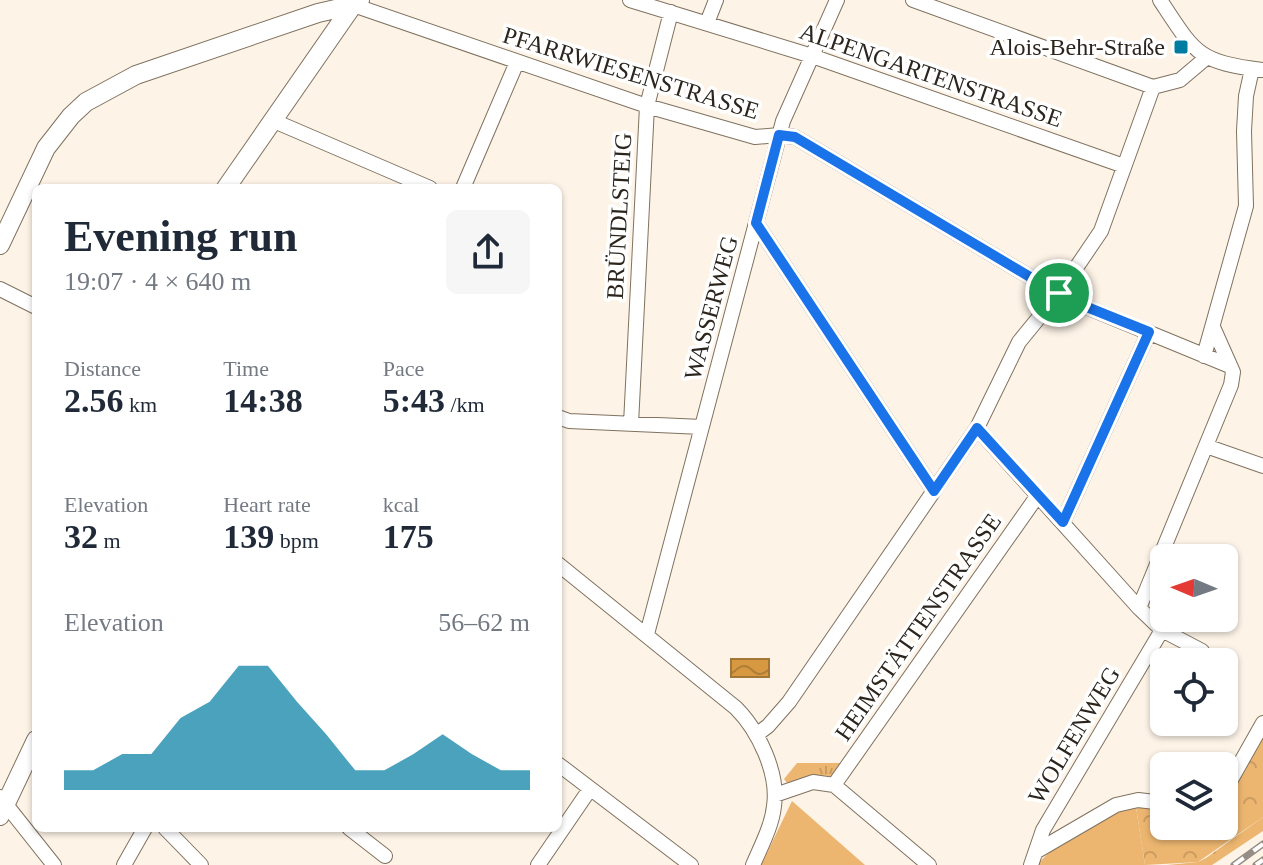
<!DOCTYPE html>
<html lang="en">
<head>
<meta charset="utf-8">
<style>
	:root { --surface:#fff; --page:#f6f6f7; --text:#1f2937; --muted:#747a83; --accent:#007ca2 }
	body { margin:0; font-family:"Times New Roman",serif; background:var(--page); color:var(--text); height:100vh; display:flex; flex-direction:column; font-size:30px; white-space:nowrap }
	* { box-sizing:border-box; margin:0 }
	p { font-size:26px; color:var(--muted) }
	.icon { flex:none; width:44px; height:44px; fill:none; stroke:currentColor; stroke-width:2; stroke-linecap:round; stroke-linejoin:round }
	.map { position:relative; flex:1; overflow:hidden }
	.panel { position:absolute; left:32px; top:184px; width:530px; height:648px; display:flex; flex-direction:column; background:var(--surface); border-radius:12px; box-shadow:0 2px 6px #0004 }
	.panel>* { flex:none }
	.needle { width:52px; rotate:272deg }
	.controls { position:absolute; left:1150px; top:544px; display:grid; gap:16px }
	.controls a { display:grid; place-items:center; width:88px; height:88px; border-radius:12px; background:var(--surface); box-shadow:0 2px 6px #0004; font-size:40px }
	.pin { position:absolute; display:grid; place-items:center; width:68px; height:68px; color:#fff; margin:-34px; border:4px solid #fff; border-radius:50%; box-shadow:0 2px 8px #0007 }
	.round { display:grid; place-items:center; flex:none; width:84px; height:84px; border-radius:12px; background:var(--page) }
	.head { display:flex; align-items:center; justify-content:space-between; height:136px; padding:0 32px }
	h1 { font-size:44px; font-weight:700; line-height:60px }
	.stats { display:grid; grid-template-columns:repeat(3,1fr); gap:12px; height:136px; padding:8px 32px }
	.stats div { display:grid; align-content:center }
	.stats b { font-size:34px; font-weight:700 }
	.stats small { font-size:22px; font-weight:400 }
	.stats p { font-size:22px }
	.chart { height:224px; padding:16px 32px }
	.chart p { display:flex; justify-content:space-between }
	.chart svg { width:100%; height:144px; margin-top:8px; fill:var(--accent); opacity:.7 }
	.map>svg:first-child { display:block }
	.grass { fill:url(#grass-tufts) }
	.forest { fill:url(#forest-crowns) }
	.garden { fill:#ecb670 }
	.water { fill:url(#water-waves); stroke:#a37636; stroke-width:2 }
	.lines { fill:none; stroke-linecap:round; stroke-linejoin:round }
	.minor-casing { stroke:#80725f; stroke-width:16 }
	.tertiary-casing { stroke:#80725f; stroke-width:20 }
	.minor { stroke:#fff; stroke-width:14 }
	.tertiary { stroke:#fff; stroke-width:18 }
	.rail-casing { stroke:#968e84; stroke-width:7 }
	.rail { stroke:#fff; stroke-width:4; stroke-dasharray:12; stroke-linecap:butt }
	.route-casing { stroke:#fff; stroke-width:16 }
	.route { stroke:#1a73e8; stroke-width:10 }
	.poi-dot { fill:#007ca2; stroke:#fff; stroke-width:3 }
	.labels { text-anchor:middle; dominant-baseline:central; stroke-width:7; stroke-linejoin:round; paint-order:stroke }
	.poi-label { font-size:24px; fill:#2b251d; stroke:#fff; text-anchor:end }
	.street-label { font-size:24px; fill:#2b251d; stroke:#fff }
</style>
</head>
<body>
<div class="map">
<svg width="1263" height="865" viewBox="0 0 1263 865">
	<defs>
		<pattern id="grass-tufts" width="24" height="20" patternUnits="userSpaceOnUse" patternTransform="scale(2)"><rect width="24" height="20" fill="#ecb670"/><path d="M3 7l-1-3M5 7V3M7 7l1-3M15 17l-1-3M17 17v-4M19 17l1-3" fill="none" stroke="#cb9c61"/></pattern>
		<pattern id="forest-crowns" width="20" height="18" patternUnits="userSpaceOnUse" patternTransform="scale(2)"><rect width="20" height="18" fill="#ecb670"/><path d="M2 6a3 3 0 1 1 6 0M12 15a3 3 0 1 1 6 0" fill="none" stroke="#cb9c61"/></pattern>
		<pattern id="water-waves" width="16" height="10" patternUnits="userSpaceOnUse" patternTransform="scale(2)"><rect width="16" height="10" fill="#d69941"/><path d="M0 5q4-4 8 0t8 0" fill="none" stroke="#ae7d36"/></pattern>
	</defs>
	<rect width="100%" height="100%" fill="#fdf3e7"/>
	<path class="grass" d="M 797,763 L 842,763 L 834,774 L 830,776 L 812,775 L 787,783 L 784,779 Z
		M 1263,817 L 1263,831 L 1212,865 L 1167,865 L 1198,862 L 1206,858 Z"/>
	<path class="forest" d="M 1263,736 L 1263,817 L 1198,862 L 1145,865 L 1136,807 L 1164,810 L 1164,826 L 1224,826 L 1224,800 L 1228,798 Z"/>
	<path class="garden" d="M 792,801 L 865,865 L 761,865 Z
		M 1136,807 L 1145,865 L 1038,865 C 1049,846 1115,810 1136,807 Z"/>
	<path class="water" d="M 731,659 L 769,659 L 769,677 L 731,677 Z"/>
	<g class="lines">
		<defs>
			<path id="minor" d="M 630,0 L 812,56 L 1124,166
				M 913,0 L 1153,87 L 1180,80 L 1206,58
				M 1160,0 C 1195,53 1197,62 1263,70
				M 353,5 L 647,106 L 755,137 L 779,135 L 795,137 L 1067,299 L 1230,366
				M 707,23 L 716,0
				M 274,121 L 430,188
				M 463,188 L 517,62
				M 756,223 L 934,491
				M 0,289 L 36,307
				M 1204,356 L 1246,206 L 1244,131 L 1246,96 L 1252,69
				M 558,417 L 569,421 L 702,427
				M 631,424 L 647,106 L 671,12
				M 977,428 L 1139,608 L 1162,630 L 1202,651
				M 1206,446 L 1263,466
				M 1063,522 L 1149,332
				M 558,564 L 736,708 C 758,730 779,773 774,806 C 772,826 761,846 753,865
				M 1139,608 L 1231,385 L 1233,372 L 1213,327
				M 647,634 L 783,121 L 837,0
				M 756,735 L 768,726 L 789,702 L 977,428 L 1019,342 L 1059,293 L 1101,231 L 1153,87
				M 558,764 L 691,865
				M 834,785 L 1038,495
				M 1224,792 L 1263,723
				M 775,795 L 813,782 L 834,785 L 929,865
				M 0,797 L 54,865
				M 165,828 L 201,865
				M 349,828 L 385,856
				M 1037,851 L 1116,805 L 1138,800 L 1164,803
				M 124,865 L 145,828
				M 538,865 L 590,789
				M 1031,865 L 1043,830 L 1162,630"/>
			<path id="tertiary" d="M 226,188 L 353,5
				M 0,245 L 46,148 L 71,116 L 86,102 L 136,75 L 318,13 L 353,5 L 360,0
				M 0,816 L 36,740"/>
		</defs>
		<use href="#minor" class="minor-casing"/>
		<use href="#tertiary" class="tertiary-casing"/>
		<use href="#minor" class="minor"/>
		<use href="#tertiary" class="tertiary"/>
		<defs>
			<path id="rail" d="M 1234,865 L 1263,844
				M 1256,865 L 1263,860"/>
		</defs>
		<use href="#rail" class="rail-casing"/>
		<use href="#rail" class="rail"/>
	</g>
	<g class="lines">
		<defs>
			<path id="route" d="M 779,135 L 795,137 L 1067,299 L 1149,332 L 1063,522 L 977,428 L 934,491 L 756,223 Z"/>
		</defs>
		<use href="#route" class="route-casing"/>
		<use href="#route" class="route"/>
	</g>
	<rect class="poi-dot" x="1173" y="39" width="16" height="16" rx="4"/>
	<g class="labels">
		<g class="poi-label">
			<text x="1165" y="47">Alois-Behr-Straße</text>
		</g>
		<g class="street-label">
			<text transform="translate(631 73) rotate(17)">PFARRWIESENSTRASSE</text>
			<text transform="translate(931 75) rotate(19)">ALPENGARTENSTRASSE</text>
			<text transform="translate(619 216) rotate(-87)">BRÜNDLSTEIG</text>
			<text transform="translate(711 308) rotate(-75)">WASSERWEG</text>
			<text transform="translate(918 627) rotate(-55)">HEIMSTÄTTENSTRASSE</text>
			<text transform="translate(1074 735) rotate(-59)">WOLFENWEG</text>
		</g>
	</g>
</svg>
<div class="controls">
<a><svg class="needle" viewBox="-14 -14 28 28"><path d="M0-13l5 13h-10z" fill="#e53935"/><path d="M0 13l5-13h-10z" fill="#747a83"/></svg></a>
<a><svg class="icon" aria-label="locate" viewBox="0 0 24 24"><circle cx="12" cy="12" r="6"/><path d="M12 2v4M12 18v4M2 12h4M18 12h4"/></svg></a>
<a><svg class="icon" aria-label="layers" viewBox="0 0 24 24"><path d="M12 4l9 5-9 5-9-5zM3 14l9 5 9-5"/></svg></a>
</div>
<div class="pin" style="left:1059px;top:293px;background:#1e9e55"><svg class="icon" aria-label="arrive" viewBox="0 0 24 24"><path d="M6 21V4h12l-3 4 3 4H6"/></svg></div>
<section class="panel">
<div class="head"><div><h1>Evening run</h1><p>19:07 · 4 × 640 m</p></div><a class="round"><svg class="icon" aria-label="share" viewBox="0 0 24 24"><path d="M12 15V3M7 8l5-5 5 5M5 13v7h14v-7"/></svg></a></div>
<div class="stats">
<div><p>Distance</p><b>2.56<small> km</small></b></div>
<div><p>Time</p><b>14:38</b></div>
<div><p>Pace</p><b>5:43<small> /km</small></b></div>
</div>
<div class="stats">
<div><p>Elevation</p><b>32<small> m</small></b></div>
<div><p>Heart rate</p><b>139<small> bpm</small></b></div>
<div><p>kcal</p><b>175</b></div>
</div>
<div class="chart"><p><span>Elevation</span>56–62 m</p>
<svg viewBox="0 0 160 44" preserveAspectRatio="none"><path d="M0 44V38L10 38L20 33L30 33L40 22L50 17L60 6L70 6L80 17L90 27L100 38L110 38L120 33L130 27L140 33L150 38L160 38V44z"/></svg>
</div>
</section>
</div>
</body>
</html>
